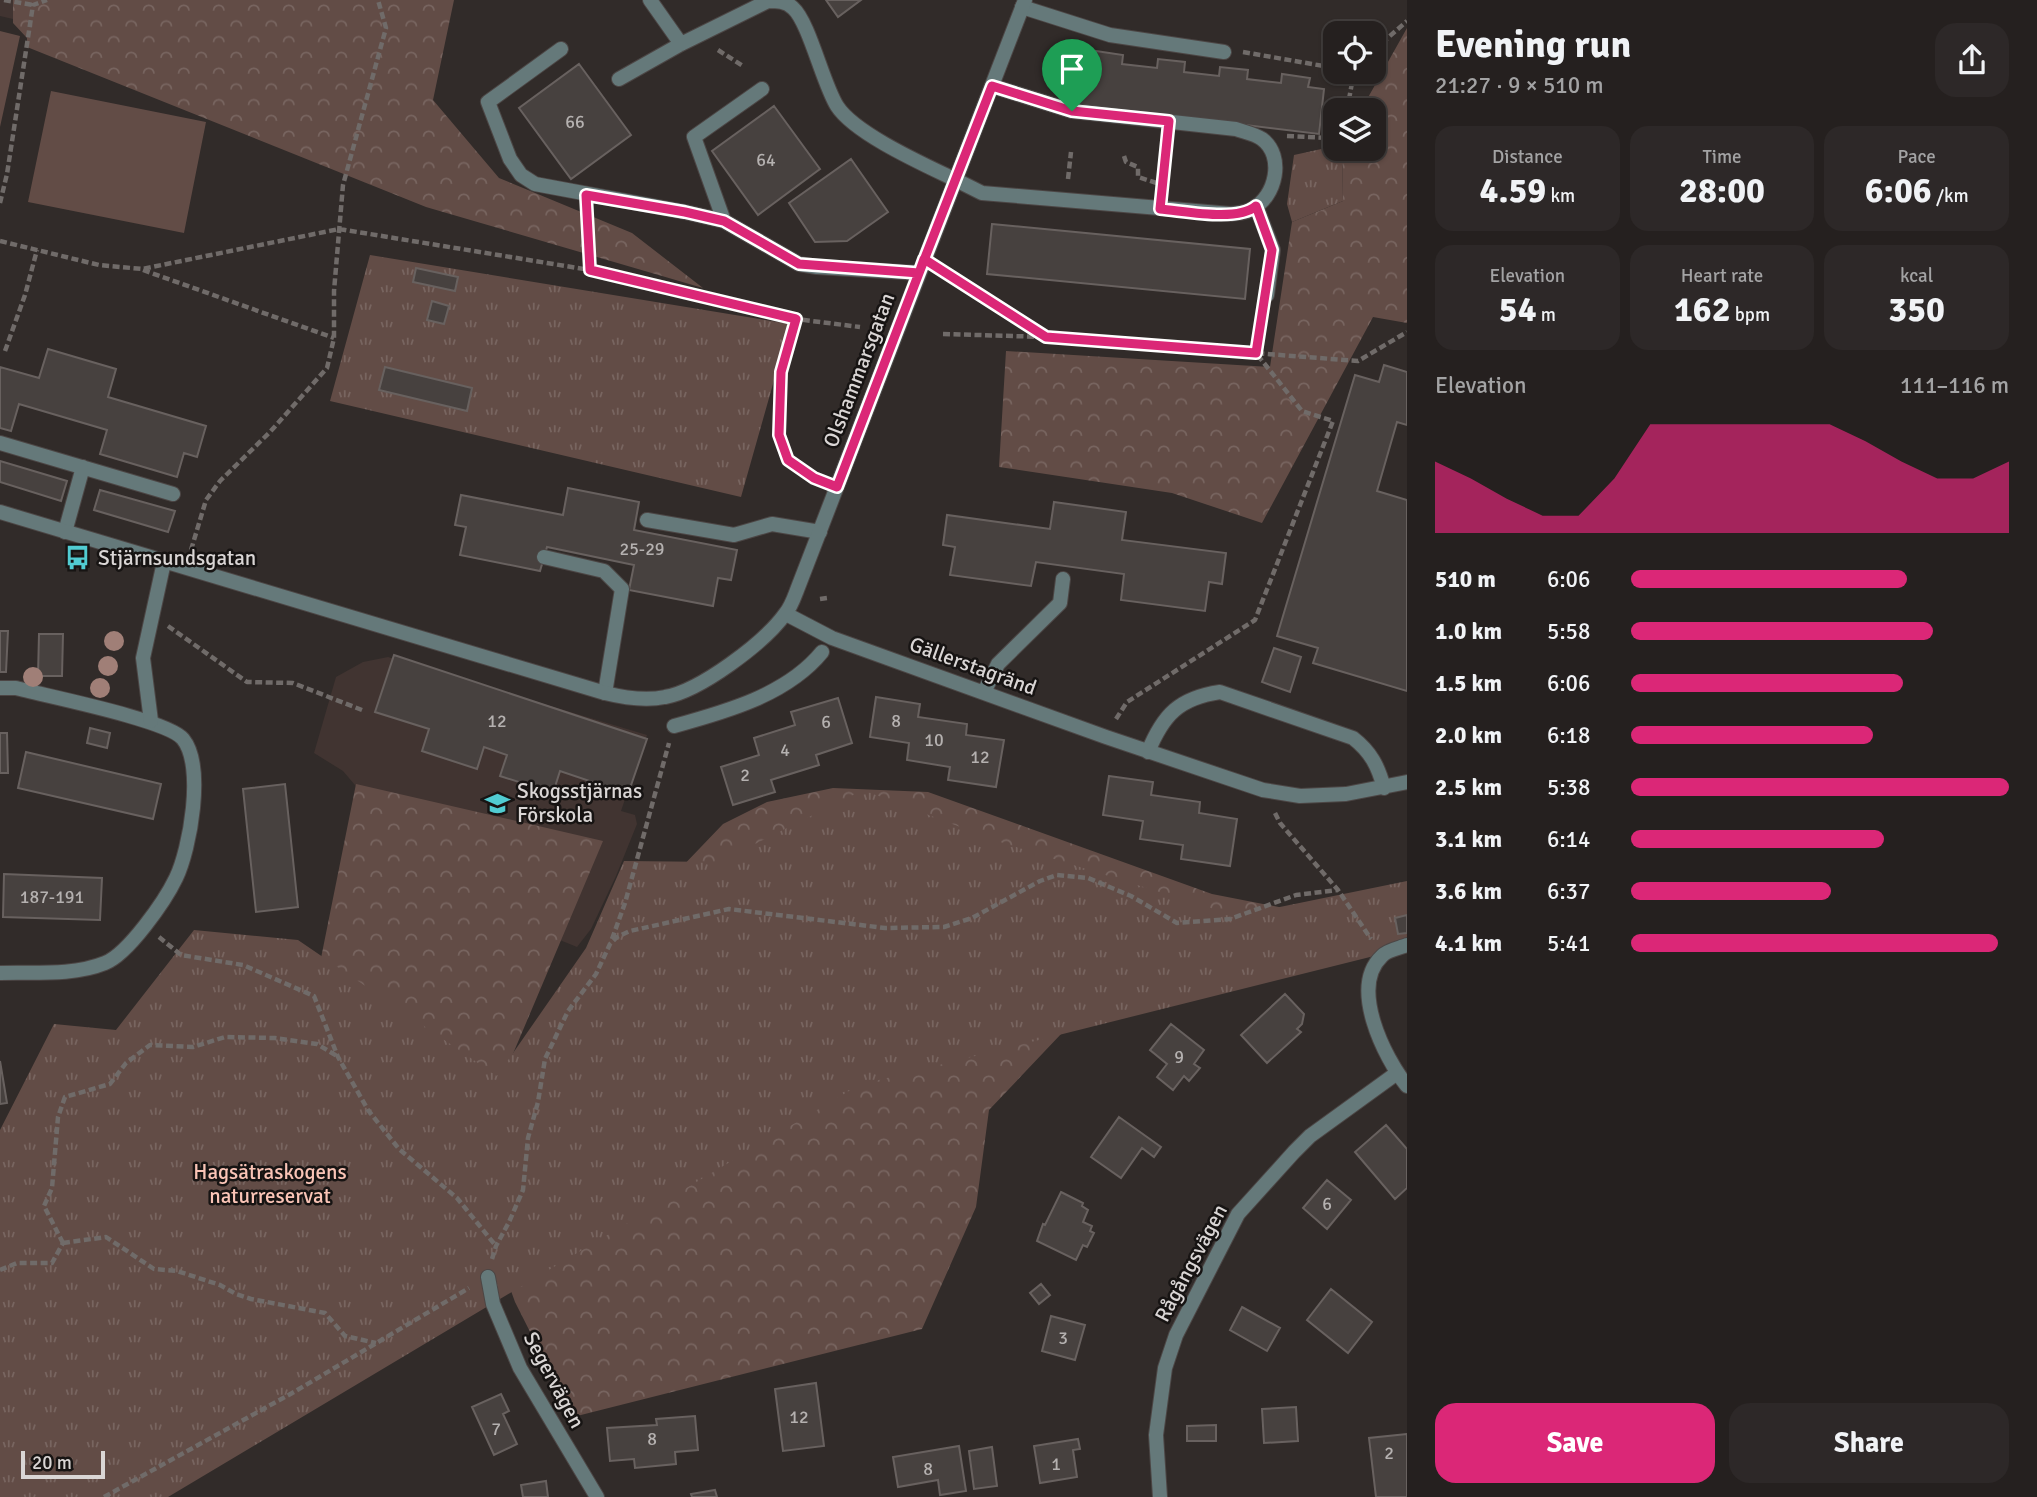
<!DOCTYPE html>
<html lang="en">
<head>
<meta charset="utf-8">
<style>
	:root { --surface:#25201f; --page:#2d2828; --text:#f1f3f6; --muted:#a3a3a4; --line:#423e3d; --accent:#db2777 }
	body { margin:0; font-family:Signika,sans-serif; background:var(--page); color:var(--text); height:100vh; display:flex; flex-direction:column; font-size:26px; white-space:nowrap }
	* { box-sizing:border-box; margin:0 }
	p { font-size:23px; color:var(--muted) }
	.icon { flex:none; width:38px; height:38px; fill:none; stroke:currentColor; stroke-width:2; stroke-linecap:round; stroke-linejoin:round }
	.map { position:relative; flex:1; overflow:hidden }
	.panel { display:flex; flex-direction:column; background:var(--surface); width:630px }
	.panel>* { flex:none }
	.buttons { position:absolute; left:1323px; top:21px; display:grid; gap:14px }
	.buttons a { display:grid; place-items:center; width:63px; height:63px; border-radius:14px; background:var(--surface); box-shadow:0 2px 5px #0004,0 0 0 2px var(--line); font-size:35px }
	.scale { position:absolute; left:21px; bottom:18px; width:84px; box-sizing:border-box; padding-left:7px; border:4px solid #dad6d5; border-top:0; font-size:19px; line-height:24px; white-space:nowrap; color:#dad6d5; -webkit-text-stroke:5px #171413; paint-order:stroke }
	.pin { position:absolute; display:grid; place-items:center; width:60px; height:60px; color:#fff; margin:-72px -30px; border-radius:50% 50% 50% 0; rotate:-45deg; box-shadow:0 0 7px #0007 }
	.pin .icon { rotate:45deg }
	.round { display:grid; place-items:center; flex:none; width:74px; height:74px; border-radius:21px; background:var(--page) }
	.overview { display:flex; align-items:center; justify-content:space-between; height:119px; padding:0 28px }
	h1 { font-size:38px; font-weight:800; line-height:52px }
	.metrics { display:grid; grid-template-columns:repeat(3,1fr); gap:10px; height:119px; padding:7px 28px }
	.metrics div { display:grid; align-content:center; border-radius:18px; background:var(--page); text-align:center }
	.metrics b { font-size:35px; font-weight:800 }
	.metrics small { font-size:19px; font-weight:400 }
	.metrics p { font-size:19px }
	.chart { height:196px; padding:14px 28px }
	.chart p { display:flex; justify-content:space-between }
	.chart svg { width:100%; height:126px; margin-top:7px; fill:var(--accent); opacity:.7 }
	.button { display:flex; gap:14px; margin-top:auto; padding:14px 28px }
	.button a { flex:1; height:80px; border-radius:21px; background:var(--accent); color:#fff; font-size:28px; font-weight:800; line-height:80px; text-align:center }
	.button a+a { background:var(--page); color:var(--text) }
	ul { padding:0 28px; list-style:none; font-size:23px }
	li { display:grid; grid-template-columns:112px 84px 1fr; align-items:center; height:52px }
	li i { height:18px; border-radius:9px; background:var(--accent) }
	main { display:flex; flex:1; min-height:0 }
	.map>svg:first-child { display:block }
	.built { fill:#413431 }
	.grass { fill:#624c46 }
	.forest { fill:url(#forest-crowns) }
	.park { fill:url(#park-tufts) }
	.building { fill:#47413f; stroke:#68615f; stroke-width:2 }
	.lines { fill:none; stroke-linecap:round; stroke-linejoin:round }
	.lane-casing { stroke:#4c4645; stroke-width:16 }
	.street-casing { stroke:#4c4645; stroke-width:16 }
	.path { stroke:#706b69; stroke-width:4.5; stroke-dasharray:7 3.5; stroke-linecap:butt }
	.lane { stroke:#65797a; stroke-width:14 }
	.street { stroke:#65797a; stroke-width:14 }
	.tree { fill:#a07f77 }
	.route-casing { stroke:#fff; stroke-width:14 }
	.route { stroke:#db2777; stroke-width:9 }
	.labels { text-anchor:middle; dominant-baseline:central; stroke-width:5; stroke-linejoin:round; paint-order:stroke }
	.number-label { font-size:18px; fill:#b5b1b0 }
	.street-label { font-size:21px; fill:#dad6d5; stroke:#171413 }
	.poi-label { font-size:21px; fill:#dad6d5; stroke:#171413; text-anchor:start }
	.park-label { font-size:21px; fill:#fac4b6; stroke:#171413 }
</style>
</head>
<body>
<main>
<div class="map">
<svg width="1407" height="1497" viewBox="0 0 1407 1497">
	<defs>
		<pattern id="forest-crowns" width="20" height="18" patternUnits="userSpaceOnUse" patternTransform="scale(1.75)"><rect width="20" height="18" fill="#624c46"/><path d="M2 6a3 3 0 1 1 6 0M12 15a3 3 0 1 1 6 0" fill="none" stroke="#786560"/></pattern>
		<pattern id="park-tufts" width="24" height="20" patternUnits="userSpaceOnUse" patternTransform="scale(1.75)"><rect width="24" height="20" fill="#624c46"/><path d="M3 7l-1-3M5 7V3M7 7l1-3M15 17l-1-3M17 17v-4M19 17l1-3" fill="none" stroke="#786560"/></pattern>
	</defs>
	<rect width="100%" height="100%" fill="#312b29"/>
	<path class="built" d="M 0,0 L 34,0 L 30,23 L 0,16 Z
		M 388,657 L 647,735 L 621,811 L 635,815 L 637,824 L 616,876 L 591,929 L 577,947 L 518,923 L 424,866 L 343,771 L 314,753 L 336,677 L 363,662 Z"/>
	<path class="grass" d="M 0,31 L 20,36 L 0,127 Z
		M 51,91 L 206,122 L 184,233 L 28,202 Z"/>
	<path class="forest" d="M 13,0 L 454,0 L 433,100 L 499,178 L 632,233 L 703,288 L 426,207 L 27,47 L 27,38 L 13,23 Z
		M 1407,28 L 1407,323 L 1373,317 L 1262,523 L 1172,493 L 999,467 L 1006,351 L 1270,367 L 1292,222 L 1343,201 L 1342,149 L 1374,149 L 1374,110 L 1361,110 Z
		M 356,784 L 603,841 L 441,1224 L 317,978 Z
		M 833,788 L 928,792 L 1212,894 L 1304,912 L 1407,904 L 1407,943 L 1080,1014 L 989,1110 L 976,1207 L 922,1329 L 573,1417 L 515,1302 L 505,1274 L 654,896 L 723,824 L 767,802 Z"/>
	<path class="park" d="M 1335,146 L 1335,149 L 1342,149 L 1343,201 L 1292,222 L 1287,204 L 1294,155 Z
		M 370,255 L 790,324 L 741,497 L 330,401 Z
		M 863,790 L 997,841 L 1236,916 L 1407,881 L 1407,935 L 1382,947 L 1374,956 L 859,1085 L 168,1497 L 0,1497 L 0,1130 L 54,1024 L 116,1030 L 194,930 L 298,940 L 497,1076 L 586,948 L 624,861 L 719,862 Z"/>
	<path class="building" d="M 826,0 L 861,0 L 838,17 Z
		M 1096,51 L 1123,55 L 1122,64 L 1157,68 L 1158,59 L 1185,62 L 1184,72 L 1219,76 L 1220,67 L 1248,70 L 1247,79 L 1281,83 L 1282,74 L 1310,78 L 1308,87 L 1324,89 L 1319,134 L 1073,104 L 1079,59 L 1095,61 Z
		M 579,64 L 631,135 L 571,179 L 519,108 Z
		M 774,106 L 820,169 L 758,215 L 712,151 Z
		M 851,159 L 888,212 L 847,241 L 815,242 L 789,203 Z
		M 992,224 L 1250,249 L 1245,299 L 987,274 Z
		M 416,268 L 458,277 L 455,291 L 413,282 Z
		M 432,301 L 449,306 L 444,324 L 427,320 Z
		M 48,349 L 116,369 L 108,397 L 206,426 L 197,457 L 184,453 L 177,477 L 100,454 L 107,430 L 19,404 L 11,431 L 0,428 L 0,367 L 39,378 Z
		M 1384,365 L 1407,372 L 1407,425 L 1397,422 L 1377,491 L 1407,500 L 1407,691 L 1313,663 L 1318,648 L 1277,636 L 1355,375 L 1379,382 Z
		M 385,367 L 472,388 L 467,411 L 379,390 Z
		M 0,461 L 67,481 L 61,501 L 0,482 Z
		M 568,488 L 639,502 L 634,530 L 737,550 L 731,580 L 718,578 L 713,606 L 629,590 L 634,565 L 629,564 L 547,547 L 540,571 L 460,555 L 466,527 L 455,525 L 461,495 L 563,515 Z
		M 100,490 L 175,511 L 168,532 L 94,510 Z
		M 1054,502 L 1126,512 L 1122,540 L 1226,553 L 1222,584 L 1209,582 L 1205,611 L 1121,600 L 1124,574 L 1036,562 L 1031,586 L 950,575 L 955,547 L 943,545 L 947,515 L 1050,529 Z
		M 0,631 L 8,631 L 6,672 L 0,672 Z
		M 39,634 L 63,634 L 62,676 L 38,676 Z
		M 1274,648 L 1301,657 L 1290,692 L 1262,682 Z
		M 394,655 L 647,739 L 628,794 L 560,771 L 553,793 L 500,776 L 507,755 L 484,747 L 477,769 L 422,751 L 429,729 L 375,712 Z
		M 876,697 L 920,704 L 918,717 L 967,724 L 966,735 L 1004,740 L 996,787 L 948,780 L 950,767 L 907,760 L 909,743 L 870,737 Z
		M 838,698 L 852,743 L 816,755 L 819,765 L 771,780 L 775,792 L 733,805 L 721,767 L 759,755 L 754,738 L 795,725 L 791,712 Z
		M 90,728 L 110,733 L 107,748 L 87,743 Z
		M 0,733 L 7,733 L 8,773 L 0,773 Z
		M 26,752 L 161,784 L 153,819 L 18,788 Z
		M 1109,776 L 1153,782 L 1151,795 L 1200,802 L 1199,813 L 1237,819 L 1230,866 L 1181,859 L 1183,845 L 1140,839 L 1143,821 L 1103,815 Z
		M 285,784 L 298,907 L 256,912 L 243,789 Z
		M 4,874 L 102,878 L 100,920 L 3,917 Z
		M 1407,915 L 1407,933 L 1398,934 L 1395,918 Z
		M 1285,994 L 1304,1014 L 1302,1024 L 1297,1029 L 1301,1032 L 1267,1063 L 1241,1035 Z
		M 1171,1024 L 1204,1050 L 1194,1064 L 1200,1068 L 1189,1081 L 1184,1076 L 1173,1090 L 1157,1077 L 1167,1064 L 1150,1050 Z
		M 0,1061 L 7,1103 L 0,1104 Z
		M 1119,1117 L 1161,1147 L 1154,1157 L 1142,1148 L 1121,1178 L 1091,1157 Z
		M 1386,1125 L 1407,1149 L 1407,1188 L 1395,1199 L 1355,1152 Z
		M 1327,1180 L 1351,1200 L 1327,1229 L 1303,1208 Z
		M 1061,1192 L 1083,1203 L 1082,1206 L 1088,1210 L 1083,1222 L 1092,1226 L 1090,1231 L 1094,1233 L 1087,1247 L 1083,1245 L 1076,1260 L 1037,1241 L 1043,1224 L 1045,1225 Z
		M 1041,1284 L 1050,1295 L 1039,1304 L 1030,1293 Z
		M 1331,1289 L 1372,1322 L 1348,1353 L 1307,1320 Z
		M 1242,1307 L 1280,1328 L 1267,1351 L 1230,1330 Z
		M 1051,1316 L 1085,1325 L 1075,1360 L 1042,1351 Z
		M 816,1383 L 824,1446 L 783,1451 L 775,1389 Z
		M 501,1394 L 509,1411 L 503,1414 L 517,1444 L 494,1455 L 472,1407 Z
		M 1296,1407 L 1298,1441 L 1264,1443 L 1262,1409 Z
		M 695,1416 L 698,1450 L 675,1452 L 676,1464 L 635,1468 L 634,1459 L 610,1461 L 607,1428 L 657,1425 L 656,1419 Z
		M 1216,1425 L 1216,1441 L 1187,1441 L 1187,1426 Z
		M 1407,1434 L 1407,1497 L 1376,1497 L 1369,1438 Z
		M 1078,1439 L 1080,1449 L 1073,1450 L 1077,1477 L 1040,1483 L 1034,1446 Z
		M 959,1446 L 966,1491 L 940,1495 L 938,1480 L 898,1487 L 893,1457 Z
		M 992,1447 L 997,1486 L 974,1489 L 969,1451 Z
		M 546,1481 L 548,1497 L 523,1497 L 521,1485 Z
		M 715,1490 L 717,1497 L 692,1497 L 691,1494 Z"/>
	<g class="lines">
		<defs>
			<path id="lane" d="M 1022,7 L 1110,35 L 1224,52
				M 561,49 L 488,102 L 510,159 L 521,175 L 535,184 L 685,212 L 724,221
				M 762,89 L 694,137 L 724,221 L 799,264 L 817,267 L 919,273
				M 956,180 L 982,193 L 1231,214 C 1237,213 1246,213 1252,209 C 1276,197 1285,156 1262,139 C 1255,134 1244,132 1236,129 L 1072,111 L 992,86
				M 1256,206 L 1273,250 L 1267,295
				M 0,443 L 173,494
				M 647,520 L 734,535 L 772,524 L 820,532
				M 65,532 L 83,467
				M 544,557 L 604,571 L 622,589 L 605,693
				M 0,688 L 16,688 C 46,696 168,720 183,739 C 205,766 190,849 176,878 C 165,901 128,954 105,963 C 73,976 34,972 0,973
				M 984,692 L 998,664 L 1060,603 L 1063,579"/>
			<path id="street" d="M 650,0 L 681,44
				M 619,79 L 681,44 L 768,1 C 777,1 786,1 793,8 C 809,22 823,84 837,106 C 855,134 925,165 956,180
				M 0,512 L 605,693 C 625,698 645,701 665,697 C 700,691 764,643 785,614 C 791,607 794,598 797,590 L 1025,0
				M 786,614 L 832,638 L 1106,737 L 1263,790 L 1300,796 L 1346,794 L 1407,782
				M 151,721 L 143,658 L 164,562
				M 674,726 C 725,712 787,695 822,652
				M 1148,752 C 1163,715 1179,698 1220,692 L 1353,738 C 1371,752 1378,766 1384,788
				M 1407,945 C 1400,948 1387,950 1382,956 C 1349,987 1384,1057 1407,1086
				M 488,1277 L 493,1304 L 520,1368 L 597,1497
				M 1160,1497 L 1156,1435 L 1165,1368 L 1176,1335 L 1238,1214 L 1294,1152 L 1310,1136 L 1397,1073"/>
		</defs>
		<use href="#lane" class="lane-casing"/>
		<use href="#street" class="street-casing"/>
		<path class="path" d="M 4,0 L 33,5
			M 718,50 L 743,66
			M 1374,50 L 1407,21
			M 1243,52 L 1335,68
			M 1062,86 L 1065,58 L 1069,43
			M 1347,110 L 1354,72
			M 1287,136 L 1328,138 L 1335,130
			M 1124,156 L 1126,162 L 1138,167 L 1138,177 L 1163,185
			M 1068,179 L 1071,152
			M 1162,190 L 1167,140
			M 0,203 L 7,174 L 33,5 L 47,0
			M 587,214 L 590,270
			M 0,241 L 99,265 L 142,269 L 339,229 L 590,270 L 796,319 L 860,327
			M 143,270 L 334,338
			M 943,270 L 1044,336
			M 796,319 C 787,352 765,428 787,459 C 793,468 810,476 820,480
			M 943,334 L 1046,337 L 1358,361 L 1407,332
			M 5,351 L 25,295 L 37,250
			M 191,550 L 206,500 L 220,481 L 270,432 L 327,368 L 334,338 L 334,291 L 343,185 L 386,28 L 378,0
			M 820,599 L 827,598
			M 168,626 L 247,682 L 293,683 L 362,710
			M 1116,719 L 1127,702 L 1255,620 L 1333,421 L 1302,411 L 1256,353 L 1263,315
			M 1275,813 L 1280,823 L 1338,890 L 1371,939
			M 159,937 L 181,955 L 243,965 L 314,996 L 338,1057 L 368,1110 L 399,1149 L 457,1198 L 496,1246
			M 612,939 L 625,903 L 669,743
			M 63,1243 L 44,1206 L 52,1188 L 58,1117 L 65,1097 L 110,1084 L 126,1063 L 150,1045 L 193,1047 L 225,1037 L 275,1038 L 317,1044 L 337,1056
			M 63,1243 L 106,1237 L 154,1269 L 177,1271 L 220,1285 L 236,1294 L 251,1299 L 325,1313 L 345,1336 L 376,1343
			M 492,1259 L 496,1246 L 509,1222 L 523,1190 L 528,1138 L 538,1102 L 545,1059 L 568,1011 L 596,974 L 610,944 L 617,937 L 630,931 L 729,909 L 885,928 L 944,927 L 972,918 L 1040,881 L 1057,875 L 1088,878 L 1131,896 L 1177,923 L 1230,919 L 1296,895 L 1338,890
			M 0,1270 L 17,1263 L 52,1263 L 63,1243
			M 104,1497 L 294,1392 L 469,1288"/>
		<use href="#lane" class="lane"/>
		<use href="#street" class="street"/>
	</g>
	<g class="tree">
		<circle cx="114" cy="641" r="10"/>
		<circle cx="108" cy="666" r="10"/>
		<circle cx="33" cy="677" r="10"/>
		<circle cx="100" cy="688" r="10"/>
	</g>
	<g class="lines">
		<defs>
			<path id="route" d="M 1072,111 L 992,86 C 968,149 943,211 919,273 L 837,487 L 814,478 L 788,460 L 779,435 L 781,372 L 796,319 L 590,270 L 586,195 L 685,212 L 724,221 L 799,264 L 919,273 L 924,259 L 1046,337 L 1256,353 L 1272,250 L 1256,206 C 1237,222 1185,211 1160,209 L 1169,121 L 1072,111"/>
		</defs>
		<use href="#route" class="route-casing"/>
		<use href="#route" class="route"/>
	</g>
	<defs>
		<symbol id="bus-bare" viewBox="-9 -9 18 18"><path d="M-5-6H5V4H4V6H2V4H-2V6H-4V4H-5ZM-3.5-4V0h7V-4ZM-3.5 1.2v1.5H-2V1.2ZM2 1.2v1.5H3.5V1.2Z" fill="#51ccd2" stroke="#171413" stroke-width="2.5" paint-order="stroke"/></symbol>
		<symbol id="school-bare" viewBox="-9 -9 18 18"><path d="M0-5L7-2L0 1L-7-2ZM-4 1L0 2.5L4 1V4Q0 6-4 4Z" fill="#51ccd2" stroke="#171413" stroke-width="2.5" paint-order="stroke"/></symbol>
	</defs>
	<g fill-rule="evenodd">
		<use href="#bus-bare" x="60" y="540" width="35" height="35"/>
		<use href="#school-bare" x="480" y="786" width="35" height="35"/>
	</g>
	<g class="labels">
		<g class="number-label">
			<text x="575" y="122">66</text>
			<text x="766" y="160">64</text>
			<text x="642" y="549">25-29</text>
			<text x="497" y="721">12</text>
			<text x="896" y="721">8</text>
			<text x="826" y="722">6</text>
			<text x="934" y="740">10</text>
			<text x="785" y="750">4</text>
			<text x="980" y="757">12</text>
			<text x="745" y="775">2</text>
			<text x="52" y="897">187-191</text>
			<text x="1179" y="1057">9</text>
			<text x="1327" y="1204">6</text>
			<text x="1063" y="1338">3</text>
			<text x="799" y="1417">12</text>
			<text x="496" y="1429">7</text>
			<text x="652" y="1439">8</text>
			<text x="1389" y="1453">2</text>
			<text x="1056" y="1464">1</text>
			<text x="928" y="1469">8</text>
		</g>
		<g class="street-label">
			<text transform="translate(859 370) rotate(-69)">Olshammarsgatan</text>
			<text transform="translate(973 666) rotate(20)">Gällerstagränd</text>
			<text transform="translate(1191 1263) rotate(-62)">Rågångsvägen</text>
			<text transform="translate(554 1380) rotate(62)">Segervägen</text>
		</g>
		<g class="poi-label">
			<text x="98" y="558">Stjärnsundsgatan</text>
			<text x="517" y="791">Skogsstjärnas<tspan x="517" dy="24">Förskola</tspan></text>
		</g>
		<g class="park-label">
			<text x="270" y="1172">Hagsätraskogens<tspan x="270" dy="24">naturreservat</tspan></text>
		</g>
	</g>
</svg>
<div class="buttons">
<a><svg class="icon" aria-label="locate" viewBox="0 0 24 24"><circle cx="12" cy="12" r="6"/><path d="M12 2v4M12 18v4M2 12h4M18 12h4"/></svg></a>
<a><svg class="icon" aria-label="layers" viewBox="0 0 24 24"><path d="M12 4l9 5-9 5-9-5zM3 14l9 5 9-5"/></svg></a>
</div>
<div class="scale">20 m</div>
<div class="pin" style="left:1072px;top:111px;background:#1e9e55"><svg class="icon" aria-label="arrive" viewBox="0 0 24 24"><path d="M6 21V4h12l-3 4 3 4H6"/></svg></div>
</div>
<section class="panel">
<div class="overview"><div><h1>Evening run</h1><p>21:27 · 9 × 510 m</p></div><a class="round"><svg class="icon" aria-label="share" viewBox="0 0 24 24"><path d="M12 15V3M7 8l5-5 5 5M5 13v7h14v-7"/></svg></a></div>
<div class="metrics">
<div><p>Distance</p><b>4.59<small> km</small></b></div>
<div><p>Time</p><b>28:00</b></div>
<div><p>Pace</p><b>6:06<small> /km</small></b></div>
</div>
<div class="metrics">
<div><p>Elevation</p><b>54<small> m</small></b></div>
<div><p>Heart rate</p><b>162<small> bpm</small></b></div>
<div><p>kcal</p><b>350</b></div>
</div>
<div class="chart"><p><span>Elevation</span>111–116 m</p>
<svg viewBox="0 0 160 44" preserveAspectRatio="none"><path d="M0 44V19L10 25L20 32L30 38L40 38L50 25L60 6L70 6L80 6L90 6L100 6L110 6L120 12L130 19L140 25L150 25L160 19V44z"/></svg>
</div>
<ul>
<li><b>510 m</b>6:06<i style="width:73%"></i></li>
<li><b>1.0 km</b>5:58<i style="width:80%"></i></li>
<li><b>1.5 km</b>6:06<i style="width:72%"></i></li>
<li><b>2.0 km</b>6:18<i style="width:64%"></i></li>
<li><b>2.5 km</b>5:38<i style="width:100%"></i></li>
<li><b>3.1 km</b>6:14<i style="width:67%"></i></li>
<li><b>3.6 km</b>6:37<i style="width:53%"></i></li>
<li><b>4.1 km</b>5:41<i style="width:97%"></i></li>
</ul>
<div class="button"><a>Save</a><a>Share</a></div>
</section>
</main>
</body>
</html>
